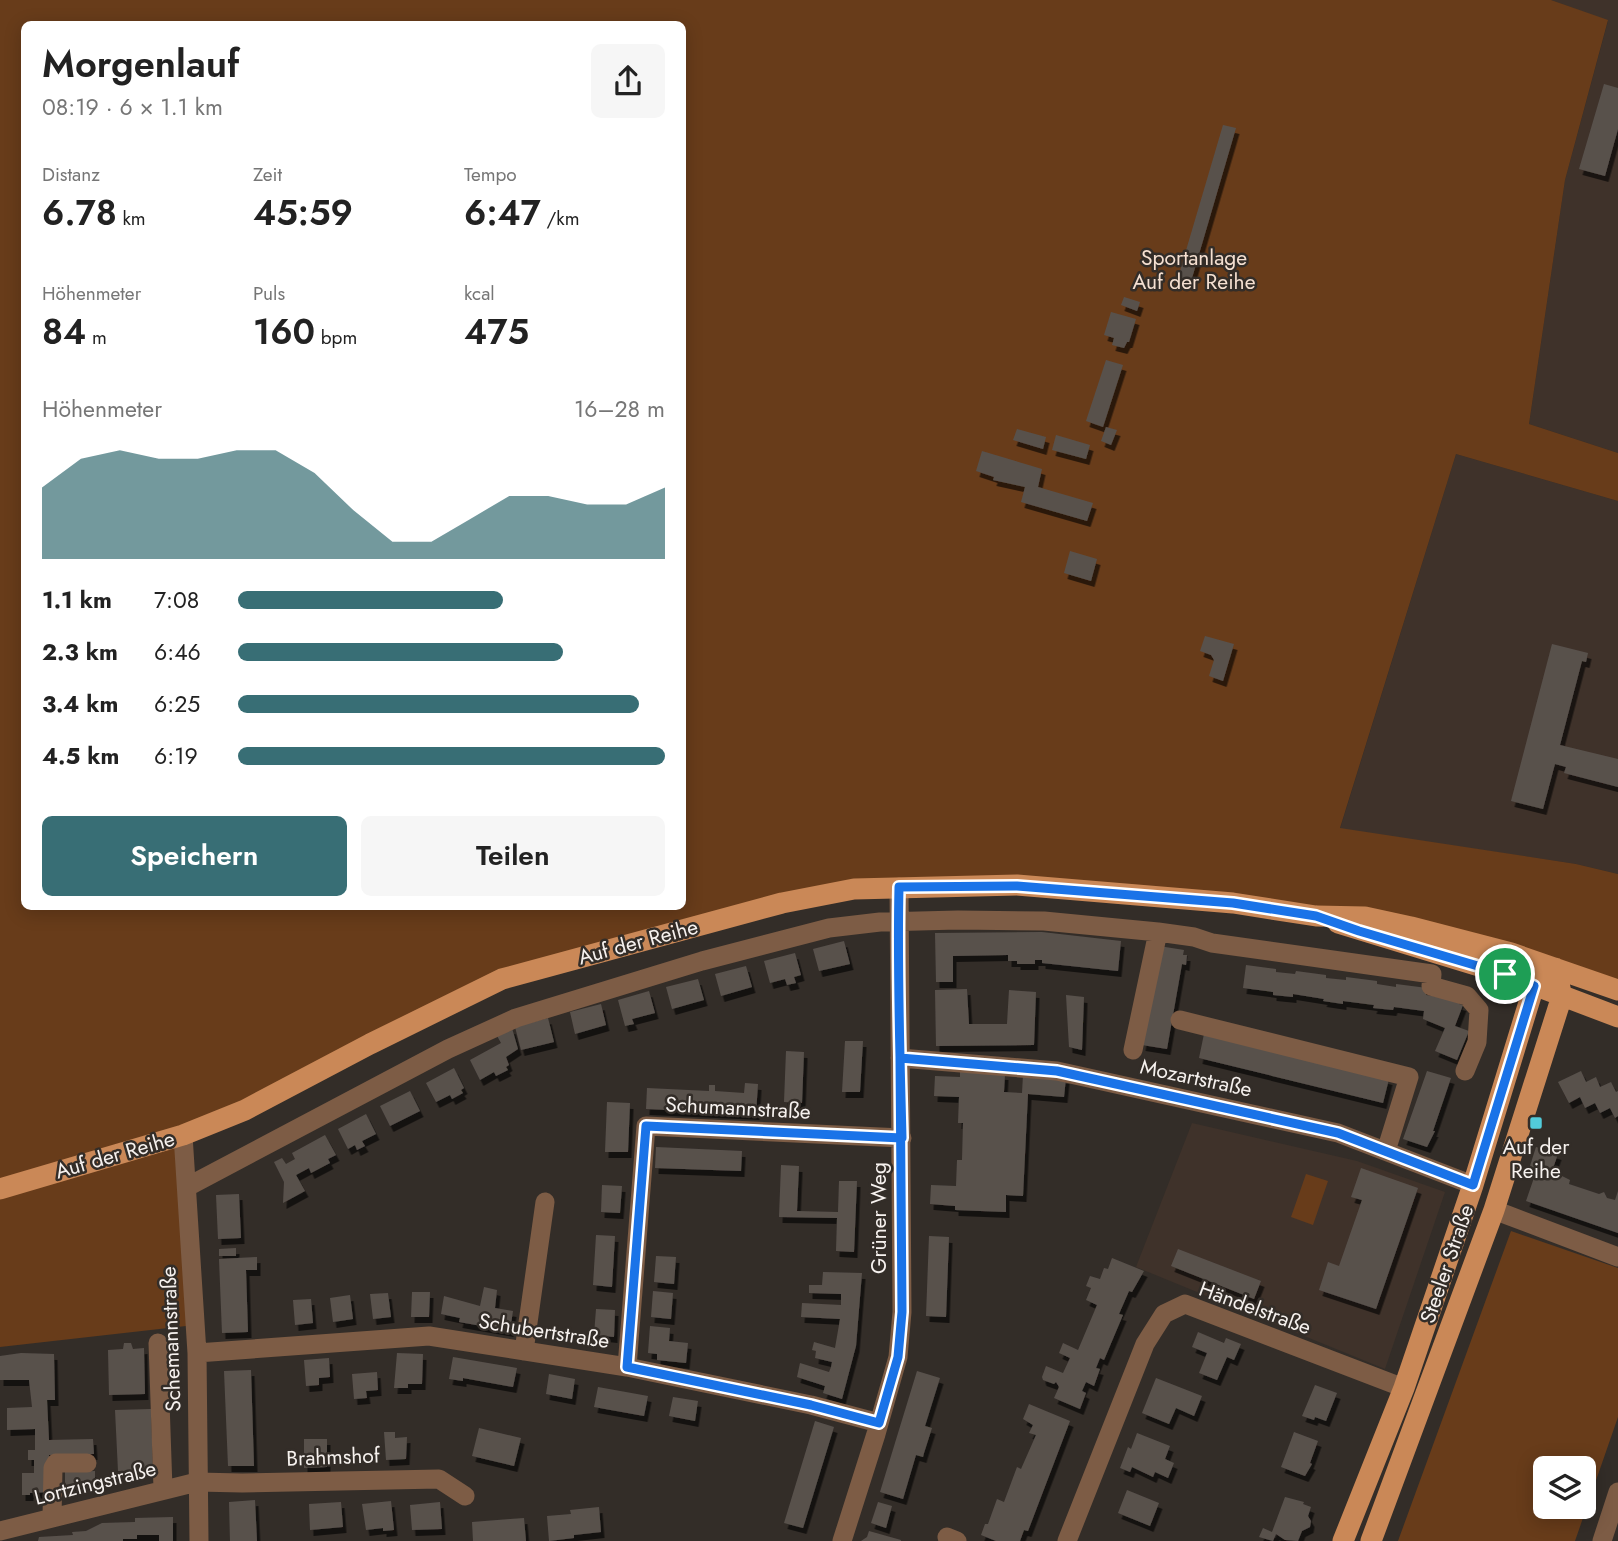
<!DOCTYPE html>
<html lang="de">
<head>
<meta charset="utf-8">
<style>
	:root { --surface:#fff; --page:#f6f6f6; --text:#222; --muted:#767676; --accent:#386e75 }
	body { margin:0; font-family:Jost,sans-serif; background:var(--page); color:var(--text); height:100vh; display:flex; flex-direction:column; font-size:26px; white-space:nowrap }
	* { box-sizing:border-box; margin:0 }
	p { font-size:23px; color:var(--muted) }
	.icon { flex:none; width:38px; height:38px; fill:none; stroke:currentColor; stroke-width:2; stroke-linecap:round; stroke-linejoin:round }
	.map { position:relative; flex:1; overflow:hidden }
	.side { position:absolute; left:21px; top:21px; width:665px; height:889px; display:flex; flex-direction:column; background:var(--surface); border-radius:10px; box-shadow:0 4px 18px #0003 }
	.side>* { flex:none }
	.buttons { position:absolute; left:1533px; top:1456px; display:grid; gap:14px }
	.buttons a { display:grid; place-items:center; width:63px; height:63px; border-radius:10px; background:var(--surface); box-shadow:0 4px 18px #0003; font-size:35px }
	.pin { position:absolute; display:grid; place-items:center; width:60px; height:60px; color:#fff; margin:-30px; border:4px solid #fff; border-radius:50%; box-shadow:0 2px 7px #0007 }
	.round { display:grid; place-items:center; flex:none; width:74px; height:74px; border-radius:10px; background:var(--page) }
	.head { display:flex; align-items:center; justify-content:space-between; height:119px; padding:0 21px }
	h1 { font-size:38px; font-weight:600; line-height:52px }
	.metrics { display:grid; grid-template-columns:repeat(3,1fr); gap:10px; height:119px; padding:7px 21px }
	.metrics div { display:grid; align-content:center }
	.metrics b { font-size:35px; font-weight:600 }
	.metrics small { font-size:19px; font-weight:400 }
	.metrics p { font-size:19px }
	.chart { height:196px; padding:14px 21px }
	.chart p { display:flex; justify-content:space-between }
	.chart svg { width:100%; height:126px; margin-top:7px; fill:var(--accent); opacity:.7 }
	.primary-button { display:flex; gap:14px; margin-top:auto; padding:14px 21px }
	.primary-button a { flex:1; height:80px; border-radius:10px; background:var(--accent); color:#fff; font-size:28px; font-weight:600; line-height:80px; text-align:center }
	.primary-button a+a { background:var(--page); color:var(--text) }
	ul { padding:0 21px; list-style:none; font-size:23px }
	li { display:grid; grid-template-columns:112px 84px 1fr; align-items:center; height:52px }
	li i { height:18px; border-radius:9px; background:var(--accent) }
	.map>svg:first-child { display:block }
	.built { fill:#3f322a }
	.green { fill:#683c1a; fill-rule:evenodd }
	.building { fill:#58514c; filter:url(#shadow) }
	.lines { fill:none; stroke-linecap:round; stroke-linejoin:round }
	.minor { stroke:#7d5c45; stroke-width:19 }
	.major { stroke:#ca8857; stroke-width:21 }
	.route-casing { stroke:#fff; stroke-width:14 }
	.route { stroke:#1a73e8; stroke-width:9 }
	.poi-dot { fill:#52cbda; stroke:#332d28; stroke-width:2.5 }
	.labels { text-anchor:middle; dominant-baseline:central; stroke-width:5; stroke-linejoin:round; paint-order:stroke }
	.park-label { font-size:21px; fill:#f5e0d1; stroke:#332d28 }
	.street-label { font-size:21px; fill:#f6f1ee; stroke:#332d28 }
	.poi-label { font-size:21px; fill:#f6f1ee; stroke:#332d28 }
</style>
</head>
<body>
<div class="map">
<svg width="1618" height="1541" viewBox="0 0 1618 1541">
	<defs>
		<filter id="shadow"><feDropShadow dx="3.5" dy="6" stdDeviation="0" flood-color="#0009"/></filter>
	</defs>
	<rect width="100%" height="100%" fill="#332d28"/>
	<path class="built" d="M 1551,0 L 1618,0 L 1618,453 L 1529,424 L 1565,180 L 1608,21 Z
		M 1456,454 L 1618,501 L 1618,874 L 1576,864 L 1340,829 Z
		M 1192,1123 L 1357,1161 L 1445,1192 L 1385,1369 L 1136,1267 Z"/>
	<path class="green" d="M 0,0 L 1551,0 L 1608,20 L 1565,180 L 1529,424 L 1618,453 L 1618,501 L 1456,454 L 1340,828 L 1576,864 L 1618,874 L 1618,987 L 1365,915 L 856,885 L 569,956 L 183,1135 L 195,1325 L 0,1347 ZM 24,24 L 682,24 L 682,906 L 24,906 Z
		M 1306,1174 L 1328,1181 L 1313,1225 L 1291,1217 Z
		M 1511,1231 L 1618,1268 L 1618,1417 L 1575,1541 L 1398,1541 ZM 1545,1468 L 1584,1468 L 1584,1507 L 1545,1507 Z"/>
	<path class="building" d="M 1604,84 L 1618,88 L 1618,129 L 1605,176 L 1579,169 Z
		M 1223,125 L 1236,128 L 1190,285 L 1177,281 Z
		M 1124,297 L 1140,302 L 1137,311 L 1121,305 Z
		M 1111,312 L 1136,319 L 1129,342 L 1127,342 L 1124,348 L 1112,345 L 1114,338 L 1104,335 Z
		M 1106,360 L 1123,365 L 1103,427 L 1086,421 Z
		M 1106,427 L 1117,430 L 1111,445 L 1101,441 Z
		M 1017,429 L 1046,437 L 1043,449 L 1013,440 Z
		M 1056,435 L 1090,445 L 1086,459 L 1052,450 Z
		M 982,451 L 1042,469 L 1038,487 L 1093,503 L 1087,521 L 1021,502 L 1025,487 L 993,480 L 994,477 L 976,471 Z
		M 1070,551 L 1097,559 L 1091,581 L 1064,573 Z
		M 1205,636 L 1234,644 L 1223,681 L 1209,676 L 1214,660 L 1211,655 L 1200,651 Z
		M 1552,644 L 1588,653 L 1586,662 L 1582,661 L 1560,745 L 1618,759 L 1618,787 L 1564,773 L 1566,767 L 1555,764 L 1543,809 L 1511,801 Z
		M 1042,932 L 1121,941 L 1118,971 L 1042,963 L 1042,960 L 1035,960 L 1035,964 L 1017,964 L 1017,961 L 1008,961 L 1008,955 L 953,956 L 953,982 L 936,982 L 935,933 Z
		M 844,941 L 850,964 L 819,971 L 813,949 Z
		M 1159,946 L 1184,950 L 1183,955 L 1187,955 L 1186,965 L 1182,964 L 1167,1049 L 1142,1045 Z
		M 795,953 L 801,975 L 794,977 L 796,983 L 787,985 L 785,979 L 770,983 L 764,961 Z
		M 1246,965 L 1276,969 L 1276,972 L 1295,974 L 1296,971 L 1326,975 L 1326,978 L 1346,980 L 1346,977 L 1377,981 L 1377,984 L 1396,987 L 1396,984 L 1427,988 L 1426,995 L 1460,1000 L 1459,1004 L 1463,1005 L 1455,1026 L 1469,1031 L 1457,1060 L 1435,1051 L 1445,1028 L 1423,1019 L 1424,1011 L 1394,1007 L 1393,1010 L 1373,1008 L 1374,1005 L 1343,1001 L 1343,1004 L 1323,1001 L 1324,999 L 1293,994 L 1293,997 L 1273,995 L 1273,992 L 1243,988 Z
		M 746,966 L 752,987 L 721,996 L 715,974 Z
		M 698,979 L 704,1000 L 672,1009 L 666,987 Z
		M 967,989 L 969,1024 L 1007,1024 L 1009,990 L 1036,992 L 1034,1045 L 936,1046 L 935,990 Z
		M 649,991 L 655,1013 L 632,1019 L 634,1024 L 625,1026 L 618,1000 Z
		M 1066,995 L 1084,997 L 1082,1050 L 1069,1047 Z
		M 601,1004 L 606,1025 L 575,1034 L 570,1012 Z
		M 548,1018 L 554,1042 L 521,1050 L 515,1027 Z
		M 512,1028 L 518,1049 L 506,1057 L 509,1065 L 506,1067 L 508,1070 L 496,1076 L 494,1072 L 480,1080 L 470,1060 L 501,1043 L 496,1034 Z
		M 1204,1034 L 1389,1079 L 1383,1103 L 1199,1058 Z
		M 845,1041 L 863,1041 L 860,1092 L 842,1092 Z
		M 786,1051 L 804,1052 L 802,1103 L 784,1102 Z
		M 454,1068 L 464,1088 L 461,1090 L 463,1093 L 452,1099 L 450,1095 L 436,1102 L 426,1083 Z
		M 1427,1071 L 1451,1078 L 1433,1131 L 1435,1131 L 1427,1147 L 1403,1139 Z
		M 1581,1071 L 1586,1082 L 1596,1077 L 1600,1087 L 1611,1082 L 1616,1092 L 1618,1091 L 1618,1116 L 1615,1118 L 1610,1108 L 1600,1113 L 1595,1103 L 1585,1108 L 1580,1097 L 1569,1103 L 1558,1082 Z
		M 960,1072 L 1005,1074 L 1004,1092 L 1022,1093 L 1023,1075 L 1066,1078 L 1064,1097 L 1028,1094 L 1023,1196 L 1006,1195 L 1006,1212 L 955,1210 L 955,1206 L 930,1204 L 931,1185 L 956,1186 L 957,1160 L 962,1160 L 963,1123 L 958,1123 L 959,1097 L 934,1096 L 935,1076 L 960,1077 Z
		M 745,1083 L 758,1084 L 756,1114 L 646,1109 L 647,1088 L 709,1091 L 709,1085 L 715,1085 L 715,1091 L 744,1093 Z
		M 410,1091 L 420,1111 L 390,1126 L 380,1106 Z
		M 607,1102 L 630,1103 L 628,1152 L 605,1152 Z
		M 366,1114 L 376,1134 L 362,1141 L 365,1146 L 357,1150 L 355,1145 L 348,1149 L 338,1129 Z
		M 325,1135 L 336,1155 L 328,1159 L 330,1163 L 311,1173 L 309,1168 L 296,1175 L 305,1191 L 283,1203 L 284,1182 L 274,1162 L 282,1158 L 286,1164 L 295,1159 L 292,1153 Z
		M 656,1147 L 742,1151 L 741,1171 L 655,1168 Z
		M 1536,1147 L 1558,1154 L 1552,1171 L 1570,1180 L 1569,1184 L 1599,1194 L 1604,1192 L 1607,1198 L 1615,1200 L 1618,1191 L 1618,1233 L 1526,1201 L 1536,1172 L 1529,1169 Z
		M 781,1165 L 799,1166 L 797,1211 L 838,1212 L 839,1181 L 857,1181 L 854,1252 L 836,1251 L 837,1218 L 779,1217 Z
		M 1361,1168 L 1418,1188 L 1376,1309 L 1319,1290 L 1328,1262 L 1339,1266 L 1362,1200 L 1351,1197 Z
		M 602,1185 L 622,1186 L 620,1213 L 601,1212 Z
		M 239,1194 L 241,1238 L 218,1239 L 216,1195 Z
		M 596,1235 L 615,1236 L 612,1287 L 593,1285 Z
		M 929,1236 L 949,1237 L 946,1317 L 926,1316 Z
		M 236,1248 L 236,1256 L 219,1256 L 219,1249 Z
		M 1178,1249 L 1261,1281 L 1254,1299 L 1171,1266 Z
		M 656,1256 L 676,1257 L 674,1284 L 654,1282 Z
		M 257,1257 L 257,1270 L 246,1270 L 248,1332 L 222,1333 L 219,1259 Z
		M 1112,1258 L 1144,1271 L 1132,1292 L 1129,1291 L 1119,1314 L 1123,1315 L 1104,1360 L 1100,1358 L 1096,1368 L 1100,1369 L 1094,1386 L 1086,1382 L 1082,1391 L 1086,1393 L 1080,1409 L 1054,1398 L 1059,1387 L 1056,1382 L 1054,1384 L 1043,1380 L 1042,1377 L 1046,1366 L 1063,1373 L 1070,1358 L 1059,1353 L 1063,1343 L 1078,1350 L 1097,1305 L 1086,1300 L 1091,1288 L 1086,1286 L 1090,1276 L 1100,1279 L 1104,1268 L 1108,1269 Z
		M 823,1272 L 862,1273 L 856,1346 L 842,1399 L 823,1393 L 825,1386 L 797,1377 L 800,1363 L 829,1372 L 831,1367 L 832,1362 L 815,1358 L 816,1351 L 812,1350 L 814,1342 L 835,1348 L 840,1319 L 801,1317 L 802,1303 L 841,1305 L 841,1294 L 809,1293 L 809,1285 L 822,1285 Z
		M 484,1287 L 497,1290 L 495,1308 L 513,1311 L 510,1331 L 459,1322 L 460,1318 L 441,1314 L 444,1296 L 480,1306 Z
		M 653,1291 L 673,1293 L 671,1319 L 651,1317 Z
		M 412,1292 L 430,1292 L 429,1317 L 411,1317 Z
		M 388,1293 L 391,1317 L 373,1319 L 370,1294 Z
		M 350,1295 L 353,1319 L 333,1322 L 330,1298 Z
		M 311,1299 L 313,1323 L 295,1325 L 293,1300 Z
		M 596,1309 L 615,1310 L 614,1337 L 594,1335 Z
		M 650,1326 L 670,1328 L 669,1341 L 688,1343 L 686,1363 L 657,1360 L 657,1354 L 648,1353 Z
		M 1198,1332 L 1224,1343 L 1226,1338 L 1241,1344 L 1234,1360 L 1227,1357 L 1217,1380 L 1199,1373 L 1207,1353 L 1192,1347 Z
		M 124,1343 L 131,1343 L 133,1349 L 144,1348 L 145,1394 L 109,1395 L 108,1350 L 123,1349 Z
		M 21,1353 L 54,1354 L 55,1400 L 47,1400 L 49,1440 L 93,1439 L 94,1454 L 49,1455 L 50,1492 L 30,1493 L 30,1495 L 22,1495 L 22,1473 L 34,1473 L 34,1460 L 28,1460 L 28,1450 L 35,1450 L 35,1429 L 7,1430 L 7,1408 L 32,1407 L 29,1380 L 0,1380 L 0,1356 Z
		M 397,1353 L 423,1354 L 422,1384 L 408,1384 L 408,1388 L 394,1388 Z
		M 453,1357 L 517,1368 L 513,1387 L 463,1378 L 463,1381 L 449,1379 Z
		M 329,1358 L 330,1377 L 319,1378 L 319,1385 L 306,1386 L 304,1360 Z
		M 251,1370 L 254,1466 L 228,1466 L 224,1371 Z
		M 917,1371 L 940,1378 L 925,1426 L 932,1428 L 924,1453 L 923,1457 L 916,1455 L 903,1499 L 880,1492 Z
		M 377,1372 L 378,1390 L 366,1391 L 367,1398 L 354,1399 L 352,1374 Z
		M 549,1374 L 575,1379 L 572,1399 L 546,1394 Z
		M 1156,1378 L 1202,1396 L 1194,1416 L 1176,1408 L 1169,1424 L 1142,1413 Z
		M 1315,1385 L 1337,1393 L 1326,1421 L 1315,1417 L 1314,1420 L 1302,1416 Z
		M 598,1387 L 648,1396 L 644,1416 L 594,1407 Z
		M 673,1397 L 698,1401 L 695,1421 L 669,1416 Z
		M 1029,1404 L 1070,1421 L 1028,1531 L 1024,1530 L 1020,1541 L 996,1541 L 981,1535 L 985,1524 L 988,1524 L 997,1499 L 1004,1502 L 1017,1467 L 1021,1469 L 1036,1435 L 1029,1433 L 1033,1425 L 1023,1419 Z
		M 151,1409 L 153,1470 L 118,1471 L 115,1410 Z
		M 815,1421 L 834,1427 L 803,1528 L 784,1523 Z
		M 479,1428 L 521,1438 L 514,1466 L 472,1456 Z
		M 384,1432 L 395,1432 L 395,1438 L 407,1437 L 406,1459 L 386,1460 Z
		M 1294,1432 L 1318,1441 L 1310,1463 L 1312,1464 L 1305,1476 L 1281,1467 Z
		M 1137,1433 L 1170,1446 L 1165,1459 L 1174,1463 L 1168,1478 L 1155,1472 L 1153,1477 L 1132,1467 L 1130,1472 L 1120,1468 L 1128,1447 L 1131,1449 Z
		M 304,1439 L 327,1439 L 327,1467 L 304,1468 Z
		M 95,1471 L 95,1485 L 65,1487 L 65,1472 Z
		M 1127,1490 L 1159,1503 L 1150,1526 L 1118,1513 Z
		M 1285,1497 L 1304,1502 L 1303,1504 L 1311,1507 L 1308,1516 L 1311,1521 L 1310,1527 L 1302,1531 L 1298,1541 L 1285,1540 L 1276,1534 L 1273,1541 L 1259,1537 L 1263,1528 L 1272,1532 Z
		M 255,1500 L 257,1541 L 230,1541 L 229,1502 Z
		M 391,1501 L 394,1530 L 383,1531 L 383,1528 L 366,1530 L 362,1504 Z
		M 341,1502 L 343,1527 L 310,1530 L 309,1504 Z
		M 440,1502 L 442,1529 L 412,1530 L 410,1505 Z
		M 878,1502 L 892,1506 L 886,1528 L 871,1523 Z
		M 599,1507 L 601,1532 L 574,1535 L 574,1538 L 549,1541 L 547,1516 L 571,1514 L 570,1510 Z
		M 173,1517 L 173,1541 L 159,1541 L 159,1535 L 137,1535 L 137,1539 L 123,1539 L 123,1541 L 38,1541 L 39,1537 L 73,1535 L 72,1532 L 86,1531 L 102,1523 L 135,1522 L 135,1518 Z
		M 524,1518 L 526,1541 L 473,1541 L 472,1522 Z
		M 869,1531 L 901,1540 L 901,1541 L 861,1541 L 867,1537 Z"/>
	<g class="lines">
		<path class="minor" d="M 1180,1020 L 1409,1077 L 1386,1151
			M 1133,1050 L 1158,932
			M 900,1058 L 1057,1071 L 1338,1133 L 1473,1185
			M 183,1135 L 197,1353 L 199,1541
			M 187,1187 L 448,1049 L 516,1018 L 702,961 L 829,928 L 880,922 L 958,920 L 1044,921 L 1158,932 L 1194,937 L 1212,943 L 1432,974 L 1431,986 L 1467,996 L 1479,1010 L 1477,1042 L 1465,1071
			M 1494,1210 L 1618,1257
			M 158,1343 L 163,1489
			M 524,1351 L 545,1202
			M 197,1353 L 429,1336 L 627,1367 L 811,1405 L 879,1423
			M 627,1367 L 646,1126 L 902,1138
			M 52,1518 L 53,1468 L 56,1463 L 87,1463
			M 0,1531 L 197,1482 L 242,1483 L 439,1479 L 465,1496
			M 947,1537 L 957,1541
			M 842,1541 L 876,1434 L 898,1357 L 902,1312 L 899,887
			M 1067,1541 L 1145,1344 L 1164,1314 L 1185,1304 L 1404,1388
			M 1602,1541 L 1618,1492"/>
		<path class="major" d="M 1338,923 L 1505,974 L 1618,1017
			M 0,1189 L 183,1135 L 245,1110 L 370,1044 L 502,979 L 782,903 L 854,889 L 1017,885 L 1233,903 L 1316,916 L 1365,917 L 1411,927 L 1511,953 L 1618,990
			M 1343,1541 L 1404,1388 L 1473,1185 L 1534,986 L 1555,968
			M 1371,1541 L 1494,1210 L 1562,996 L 1555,968"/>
	</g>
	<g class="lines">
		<defs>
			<path id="route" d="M 1505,974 L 1359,931 L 1316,916 L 1233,903 L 1017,886 L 899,887 C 897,971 900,1055 902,1138 L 646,1126 L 627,1367 L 811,1405 L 879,1423 L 898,1357 L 902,1312 L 900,1058 L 1057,1071 L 1338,1133 L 1473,1185 L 1534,986 L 1505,974"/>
		</defs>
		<use href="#route" class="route-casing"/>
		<use href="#route" class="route"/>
	</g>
	<rect class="poi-dot" x="1529" y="1116" width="14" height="14" rx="3.5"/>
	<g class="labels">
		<g class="park-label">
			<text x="1194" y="258">Sportanlage<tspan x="1194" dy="24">Auf der Reihe</tspan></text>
		</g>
		<g class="street-label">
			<text transform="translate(638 942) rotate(-15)">Auf der Reihe</text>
			<text transform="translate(1196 1078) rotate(12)">Mozartstraße</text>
			<text transform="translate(738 1108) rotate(3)">Schumannstraße</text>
			<text transform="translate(115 1155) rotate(-16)">Auf der Reihe</text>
			<text transform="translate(879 1218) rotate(-90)">Grüner Weg</text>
			<text transform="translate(1447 1264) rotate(-71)">Steeler Straße</text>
			<text transform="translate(1255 1308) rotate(20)">Händelstraße</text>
			<text transform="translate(544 1331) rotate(9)">Schubertstraße</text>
			<text transform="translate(171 1339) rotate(-92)">Schemannstraße</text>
			<text transform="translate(333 1457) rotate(-2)">Brahmshof</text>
			<text transform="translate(95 1483) rotate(-14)">Lortzingstraße</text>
		</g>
		<g class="poi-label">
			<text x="1536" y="1147">Auf der<tspan x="1536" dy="24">Reihe</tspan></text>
		</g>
	</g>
</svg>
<div class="buttons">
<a><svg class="icon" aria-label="layers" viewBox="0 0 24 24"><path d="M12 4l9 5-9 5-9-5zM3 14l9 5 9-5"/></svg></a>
</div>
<div class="pin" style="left:1505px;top:974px;background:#1e9e55"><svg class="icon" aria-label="arrive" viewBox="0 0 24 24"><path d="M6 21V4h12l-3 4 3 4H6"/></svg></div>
<section class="side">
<div class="head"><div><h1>Morgenlauf</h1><p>08:19 · 6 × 1.1 km</p></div><a class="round"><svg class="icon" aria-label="share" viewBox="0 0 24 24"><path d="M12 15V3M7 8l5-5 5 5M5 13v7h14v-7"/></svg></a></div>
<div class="metrics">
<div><p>Distanz</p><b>6.78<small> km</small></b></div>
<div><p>Zeit</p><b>45:59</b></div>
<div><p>Tempo</p><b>6:47<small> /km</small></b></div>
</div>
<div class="metrics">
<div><p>Höhenmeter</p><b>84<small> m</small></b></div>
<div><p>Puls</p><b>160<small> bpm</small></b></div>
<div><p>kcal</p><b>475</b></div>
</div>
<div class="chart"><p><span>Höhenmeter</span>16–28 m</p>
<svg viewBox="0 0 160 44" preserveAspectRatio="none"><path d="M0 44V19L10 9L20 6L30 9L40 9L50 6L60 6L70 14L80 27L90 38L100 38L110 30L120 22L130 22L140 25L150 25L160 19V44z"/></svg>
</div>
<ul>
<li><b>1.1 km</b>7:08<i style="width:62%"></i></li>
<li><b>2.3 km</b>6:46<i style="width:76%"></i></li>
<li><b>3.4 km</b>6:25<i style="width:94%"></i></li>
<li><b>4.5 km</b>6:19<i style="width:100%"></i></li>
</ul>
<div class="primary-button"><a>Speichern</a><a>Teilen</a></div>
</section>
</div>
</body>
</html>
